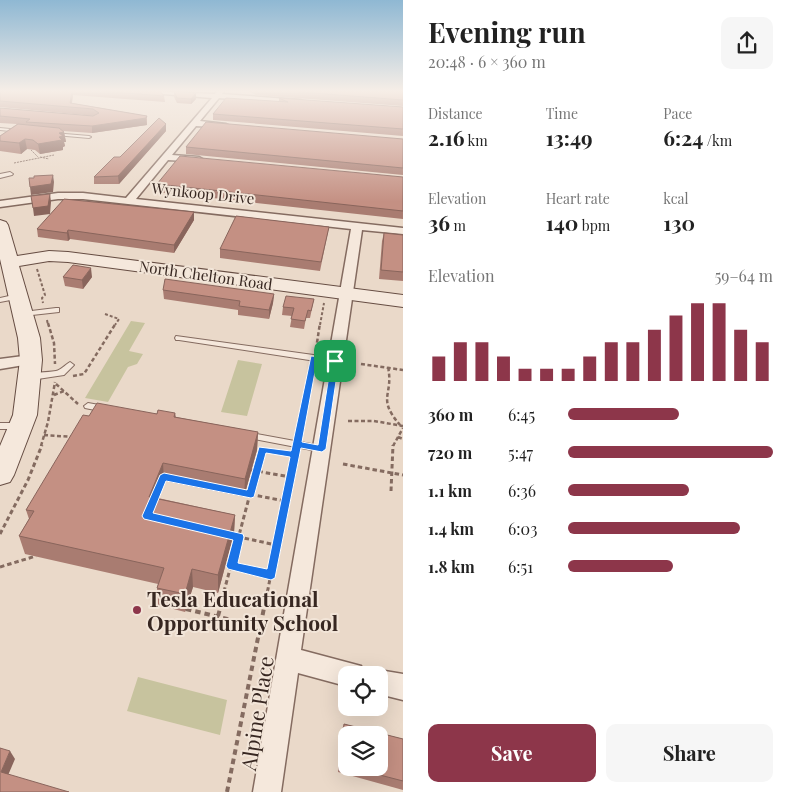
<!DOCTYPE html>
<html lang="en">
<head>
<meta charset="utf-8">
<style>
	:root { --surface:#fff; --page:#f6f6f6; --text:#222; --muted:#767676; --accent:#8d364a }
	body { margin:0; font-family:"Playfair Display",serif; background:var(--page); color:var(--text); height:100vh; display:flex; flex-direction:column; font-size:19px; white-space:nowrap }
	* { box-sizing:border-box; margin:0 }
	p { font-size:16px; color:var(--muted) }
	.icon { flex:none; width:28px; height:28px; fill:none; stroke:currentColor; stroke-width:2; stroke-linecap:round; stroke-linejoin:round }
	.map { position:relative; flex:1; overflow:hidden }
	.drawer { display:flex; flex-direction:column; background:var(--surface); width:395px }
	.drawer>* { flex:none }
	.tools { position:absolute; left:338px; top:666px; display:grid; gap:10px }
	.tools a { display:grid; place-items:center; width:50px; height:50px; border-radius:10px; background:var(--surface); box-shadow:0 5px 20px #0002; font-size:25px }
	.pin { position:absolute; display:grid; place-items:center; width:42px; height:42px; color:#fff; margin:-21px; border-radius:10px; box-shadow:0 2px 8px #0006 }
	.round { display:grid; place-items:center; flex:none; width:52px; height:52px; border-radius:10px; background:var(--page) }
	.headline { display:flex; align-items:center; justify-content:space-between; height:85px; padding:0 25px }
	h1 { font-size:28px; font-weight:700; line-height:38px }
	.figures { display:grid; grid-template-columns:repeat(3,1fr); gap:8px; height:85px; padding:5px 25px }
	.figures div { display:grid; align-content:center }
	.figures b { font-size:21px; font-weight:700 }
	.figures small { font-size:14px; font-weight:400 }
	.figures p { font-size:14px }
	.chart { height:140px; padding:10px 25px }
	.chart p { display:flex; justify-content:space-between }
	.chart svg { width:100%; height:90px; margin-top:5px; stroke:var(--accent); stroke-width:6 }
	.primary-button { display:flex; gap:10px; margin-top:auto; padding:10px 25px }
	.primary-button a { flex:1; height:58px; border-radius:10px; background:var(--accent); color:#fff; font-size:20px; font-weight:700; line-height:58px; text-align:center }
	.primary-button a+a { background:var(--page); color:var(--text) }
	ul { padding:0 25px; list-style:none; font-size:16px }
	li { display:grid; grid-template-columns:80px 60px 1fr; align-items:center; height:38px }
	li i { height:12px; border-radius:6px; background:var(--accent) }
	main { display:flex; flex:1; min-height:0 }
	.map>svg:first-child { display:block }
	.green { fill:#c7c39e }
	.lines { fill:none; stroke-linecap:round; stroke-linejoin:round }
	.service-casing { stroke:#846b60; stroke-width:2 }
	.minor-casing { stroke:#846b60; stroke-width:3 }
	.secondary-casing { stroke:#664d43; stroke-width:2 }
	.path-far4 { stroke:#846b60; stroke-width:1; stroke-dasharray:2 1; stroke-linecap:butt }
	.path-far3 { stroke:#846b60; stroke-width:2; stroke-dasharray:3 2; stroke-linecap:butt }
	.path-far2 { stroke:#846b60; stroke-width:2.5; stroke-dasharray:4 2.5; stroke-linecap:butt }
	.path-far1 { stroke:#846b60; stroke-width:3; stroke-dasharray:4.5 3; stroke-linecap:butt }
	.path { stroke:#846b60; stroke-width:4; stroke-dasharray:5.5 4; stroke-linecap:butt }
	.service { fill:#f5e8dc; fill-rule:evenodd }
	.minor { fill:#f5e8dc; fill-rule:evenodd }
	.secondary { fill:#f5e8dc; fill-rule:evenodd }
	.wall { fill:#a97c71; fill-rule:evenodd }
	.shaded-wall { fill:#89655c }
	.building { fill:#c49083; stroke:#89655c }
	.route { fill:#1a73e8; stroke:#fff; fill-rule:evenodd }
	.poi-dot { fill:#8d364a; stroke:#f2e5d8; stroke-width:2 }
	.labels { text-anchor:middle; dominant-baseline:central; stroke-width:4; stroke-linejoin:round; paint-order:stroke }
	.far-street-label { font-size:15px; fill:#372721; stroke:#f2e5d8 }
	.near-poi-label { font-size:21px; font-weight:bold; fill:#372721; stroke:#f2e5d8; text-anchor:start }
	.near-street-label { font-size:21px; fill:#372721; stroke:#f2e5d8 }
</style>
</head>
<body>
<main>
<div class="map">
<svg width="403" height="792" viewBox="0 0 403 792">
	<rect width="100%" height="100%" fill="#ead9c9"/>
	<path class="green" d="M 131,321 L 145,323 L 129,351 L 143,354 L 137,364 L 128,367 L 108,402 L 85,398 Z
		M 238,360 L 262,364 L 247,416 L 221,412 Z
		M 138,677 L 227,700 L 220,735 L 127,711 Z"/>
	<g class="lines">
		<defs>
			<path id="service" d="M 0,128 L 20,130 L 22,131 L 20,132 L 0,130 Z
				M 53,133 L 89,136 L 91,137 L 89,138 L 55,135 Z
				M 10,172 L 13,174 L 12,175 L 0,178 L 0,174 Z
				M 18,294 L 22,296 L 21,298 L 0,302 L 0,298 Z
				M 56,308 L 59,308 L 59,312 L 23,316 L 19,314 L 23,312 Z
				M 176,336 L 335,358 L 339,361 L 335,364 L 179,340 L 176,340 L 175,338 Z
				M 70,362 L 74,365 L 64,375 L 31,380 L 27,377 C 34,371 46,373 56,371 C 61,370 65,365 70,362 Z
				M 88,403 L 105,406 L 109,409 L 105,412 L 85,408 L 84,406 Z
				M 0,423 L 20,423 L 25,426 L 20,429 L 0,429 Z
				M 246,432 L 322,446 L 325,447 L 327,449 L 325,451 L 322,452 L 243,437 L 241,435 L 243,433 Z"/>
			<path id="minor" d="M 149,91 L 215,94 L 217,91 L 224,91 L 222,94 L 301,100 L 305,102 L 301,104 L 219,98 L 200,121 L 226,124 L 230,126 L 229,128 L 196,126 L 172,155 L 199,157 L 204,160 L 202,162 L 168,160 L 136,199 L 403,228 L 403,234 L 362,230 L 301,650 L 361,666 L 364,675 L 346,675 L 346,686 L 298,673 L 281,792 L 253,792 L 351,229 L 83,199 L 58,199 L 0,207 L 0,201 L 58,193 L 83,193 L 126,198 L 212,98 L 152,93 Z
				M 31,355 L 36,357 L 39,360 L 36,363 L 0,369 L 0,359 Z
				M 379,670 L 403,674 L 403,700 L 379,694 L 379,675 L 369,675 Z"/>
			<path id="secondary" d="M 0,220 L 6,222 L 8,225 L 17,256 L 49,251 L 68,252 L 403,295 L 403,307 L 68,262 L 49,261 L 19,266 L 40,338 L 42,360 L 37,415 L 14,475 L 10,482 L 0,485 L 0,446 L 13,415 L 20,360 L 18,338 L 0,259 Z"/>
		</defs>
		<use href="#service" class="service-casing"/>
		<use href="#minor" class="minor-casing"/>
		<use href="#secondary" class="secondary-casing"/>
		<path class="path-far4" d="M 31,150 L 38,157
			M 40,157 L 49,159
			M 14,163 L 54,155"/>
		<path class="path-far3" d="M 37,269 L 45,295 L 42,298 L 43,303
			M 105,314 L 119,319 L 115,325
			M 47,320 L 48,325
			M 320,325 L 324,303"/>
		<path class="path-far2" d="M 48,323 L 54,343 L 55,364
			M 316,349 L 320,323
			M 361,364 L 403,370
			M 388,367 C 394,396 376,397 400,425
			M 73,376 L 84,374 L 116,323
			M 56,384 L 78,404
			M 54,395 L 64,391
			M 348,421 L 374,421 L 403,426
			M 44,435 L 73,437
			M 299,435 L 312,367
			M 398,437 L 403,439
			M 41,446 L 48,422 L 55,382
			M 393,446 L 403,428"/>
		<path class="path-far1" d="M 343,464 L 403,475
			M 251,470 L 290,477
			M 391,491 L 393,445
			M 243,493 L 285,501
			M 0,534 L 28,480 L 42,445
			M 230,535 L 276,545
			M 226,564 L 271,575
			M 0,567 L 36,556
			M 222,599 L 262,449
			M 266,599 L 295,453"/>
		<path class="path" d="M 186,609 L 260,627
			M 218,616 L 223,598
			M 227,792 L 266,598"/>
		<use href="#service" class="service"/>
		<use href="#minor" class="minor"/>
		<use href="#secondary" class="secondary"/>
	</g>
	<path class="wall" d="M 0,91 L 160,91 L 164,96 L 165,102 L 73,95 L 72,103 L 147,116 L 147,125 L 92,133 L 63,131 L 64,132 L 66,142 L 64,142 L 65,146 L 63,147 L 63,150 L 40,154 L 35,150 L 27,149 L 21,154 L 0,151 L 0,136 L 17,124 L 0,123 L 0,108 L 93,116 L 95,116 L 0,107 Z
		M 174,91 L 196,93 L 196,99 L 191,104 L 177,103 L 174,97 Z
		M 248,91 L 403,91 L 403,106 L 256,95 Z
		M 279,98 L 403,107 L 403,136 L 213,120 L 213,114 L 279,101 Z
		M 166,124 L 166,131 L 119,184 L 94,184 L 94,177 Z
		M 403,139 L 403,175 L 186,154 L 186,147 Z
		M 403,177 L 403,219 L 157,192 L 157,184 Z
		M 194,220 L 174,253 L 70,239 L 68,241 L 38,237 L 37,229 Z
		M 329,227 L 320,271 L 220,258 L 220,249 Z
		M 384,233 L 403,235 L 403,281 L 379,279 L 382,241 Z
		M 63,277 L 92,277 L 83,289 L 65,286 Z
		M 163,290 L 274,294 L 273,303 L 269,319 L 238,315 L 238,310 L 164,299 Z
		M 314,299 L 310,318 L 306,318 L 304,329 L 290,327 L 292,316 L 282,315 L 283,307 Z
		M 175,413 L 176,417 L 258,432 L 257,450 L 244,497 L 164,481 L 158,498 L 235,515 L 234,533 L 218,593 L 193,587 L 185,612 L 158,605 L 157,588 L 158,584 L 25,554 L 19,536 L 29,519 L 26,510 L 89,416 Z
		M 344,724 L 403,739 L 403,790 L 338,772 L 341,732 ZM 346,735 L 379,768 L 346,768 Z"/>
	<path class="shaded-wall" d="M 72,91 L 73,95 L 71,107 L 70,103 Z
		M 196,93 L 196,99 L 191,104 L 191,99 Z
		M 146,118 L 147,125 L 92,133 L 92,126 Z
		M 166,124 L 166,131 L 119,184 L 118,176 Z
		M 64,132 L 66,142 L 64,142 L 65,146 L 63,147 L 63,150 L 40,154 L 38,144 L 59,133 Z
		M 25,139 L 27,149 L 21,154 L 19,143 Z
		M 53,175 L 54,182 L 53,192 L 31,195 L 30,187 Z
		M 50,194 L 51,202 L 50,214 L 34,216 L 33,208 Z
		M 194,212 L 194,220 L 174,253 L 174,245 Z
		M 68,230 L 70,239 L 68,241 L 67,233 Z
		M 91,268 L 92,277 L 83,289 L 82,280 Z
		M 274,294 L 273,303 L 269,319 L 269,310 Z
		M 258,432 L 257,450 L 244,497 L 245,479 Z
		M 163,463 L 164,481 L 151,515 L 149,497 Z
		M 235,515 L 234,533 L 218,593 L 218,575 Z
		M 192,569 L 193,587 L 185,612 L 185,594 Z
		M 10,751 L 15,759 L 6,780 L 1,772 Z"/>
	<path class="building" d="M 0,91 L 72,91 L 70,103 L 147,116 L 146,118 L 92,126 L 26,122 L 30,119 L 0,116 L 0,108 L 93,116 L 99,113 L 93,109 L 0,101 Z
		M 101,91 L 160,91 L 164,96 Z
		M 174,91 L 196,93 L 191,99 L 177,98 Z
		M 288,91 L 403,91 L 403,100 Z
		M 226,98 L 288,102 L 279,98 L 403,107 L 403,129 L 213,114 Z
		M 159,118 L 166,124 L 118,176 L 94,177 L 114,157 L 120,157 Z
		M 206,122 L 403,139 L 403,168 L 186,147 Z
		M 18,124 L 59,128 L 64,132 L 59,133 L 63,136 L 59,137 L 62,140 L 38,144 L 33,140 L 25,139 L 19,143 L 0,141 L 0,136 Z
		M 180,156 L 403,177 L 403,211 L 157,184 Z
		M 53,175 L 51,184 L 30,187 L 29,178 L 34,178 L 34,176 Z
		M 50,194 L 48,206 L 33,208 L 31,196 Z
		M 64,199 L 194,212 L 174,245 L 68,230 L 67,233 L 37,229 Z
		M 236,216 L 329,227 L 321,262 L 220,249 Z
		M 384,233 L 403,235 L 403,272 L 381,270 Z
		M 73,265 L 91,268 L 82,280 L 63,277 Z
		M 165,279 L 274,294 L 269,310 L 239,306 L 240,301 L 163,290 Z
		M 286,296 L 314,299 L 311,311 L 308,310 L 305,321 L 291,319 L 294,308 L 283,307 Z
		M 97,403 L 157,414 L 158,410 L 175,413 L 174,417 L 258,432 L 245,479 L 163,463 L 149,497 L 235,515 L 218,575 L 192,569 L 185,594 L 157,588 L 164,568 L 19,536 L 34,511 L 26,510 L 83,415 L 89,416 Z
		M 344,724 L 403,739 L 403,781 L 353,768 L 379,768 L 379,735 L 346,735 L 346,766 L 342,764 Z
		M 0,748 L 10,751 L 1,772 L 69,792 L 0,792 Z"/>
	<linearGradient id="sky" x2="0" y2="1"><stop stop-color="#8fb8d3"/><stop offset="0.45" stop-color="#f6eee7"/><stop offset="1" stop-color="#f6eee7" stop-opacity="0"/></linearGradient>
	<rect width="403" height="202" fill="url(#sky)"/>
	<path class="route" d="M 311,356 L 335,359 L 339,361 L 326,449 L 322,452 L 301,448 L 275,578 L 271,580 L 228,569 L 226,566 L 233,540 L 144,519 L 142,516 L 160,475 L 164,473 L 247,490 L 259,447 L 291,451 ZM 317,361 L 331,363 L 318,445 L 302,442 ZM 266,453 L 290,457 L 267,569 L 238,563 L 244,537 L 243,534 L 153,513 L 166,481 L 251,498 L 254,497 Z"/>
	<circle class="poi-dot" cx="137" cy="610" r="5"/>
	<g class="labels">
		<g class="far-street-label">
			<text transform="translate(203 193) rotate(6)">Wynkoop Drive</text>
			<text transform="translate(206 275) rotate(8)">North Chelton Road</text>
		</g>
		<g class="near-poi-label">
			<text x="147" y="598">Tesla Educational<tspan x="147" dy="24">Opportunity School</tspan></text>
		</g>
		<g class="near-street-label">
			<text transform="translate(256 713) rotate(-81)">Alpine Place</text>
		</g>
	</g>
</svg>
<div class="tools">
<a><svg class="icon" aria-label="locate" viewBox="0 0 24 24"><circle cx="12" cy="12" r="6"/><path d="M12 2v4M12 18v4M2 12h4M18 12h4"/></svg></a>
<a><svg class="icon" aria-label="layers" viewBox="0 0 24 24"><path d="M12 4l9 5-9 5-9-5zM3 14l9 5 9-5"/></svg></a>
</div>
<div class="pin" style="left:335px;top:361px;background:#1e9e55"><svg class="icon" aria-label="arrive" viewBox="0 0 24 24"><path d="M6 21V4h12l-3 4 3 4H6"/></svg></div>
</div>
<section class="drawer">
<div class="headline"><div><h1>Evening run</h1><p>20:48 · 6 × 360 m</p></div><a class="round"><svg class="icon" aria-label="share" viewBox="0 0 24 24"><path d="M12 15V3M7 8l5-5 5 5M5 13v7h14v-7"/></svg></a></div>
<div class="figures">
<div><p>Distance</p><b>2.16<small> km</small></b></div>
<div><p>Time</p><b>13:49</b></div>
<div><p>Pace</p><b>6:24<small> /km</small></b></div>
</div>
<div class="figures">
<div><p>Elevation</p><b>36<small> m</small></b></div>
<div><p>Heart rate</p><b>140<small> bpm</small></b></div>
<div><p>kcal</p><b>130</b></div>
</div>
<div class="chart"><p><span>Elevation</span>59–64 m</p>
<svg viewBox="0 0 160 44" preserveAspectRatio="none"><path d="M5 44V32M15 44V25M25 44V25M35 44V32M45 44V38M55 44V38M65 44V38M75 44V32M85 44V25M95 44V25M105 44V19M115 44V12M125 44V6M135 44V6M145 44V19M155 44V25"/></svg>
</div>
<ul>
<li><b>360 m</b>6:45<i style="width:54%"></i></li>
<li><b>720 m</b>5:47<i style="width:100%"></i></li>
<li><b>1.1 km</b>6:36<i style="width:59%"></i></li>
<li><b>1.4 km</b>6:03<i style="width:84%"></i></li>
<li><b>1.8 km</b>6:51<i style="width:51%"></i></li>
</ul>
<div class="primary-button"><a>Save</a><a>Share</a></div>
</section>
</main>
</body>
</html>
